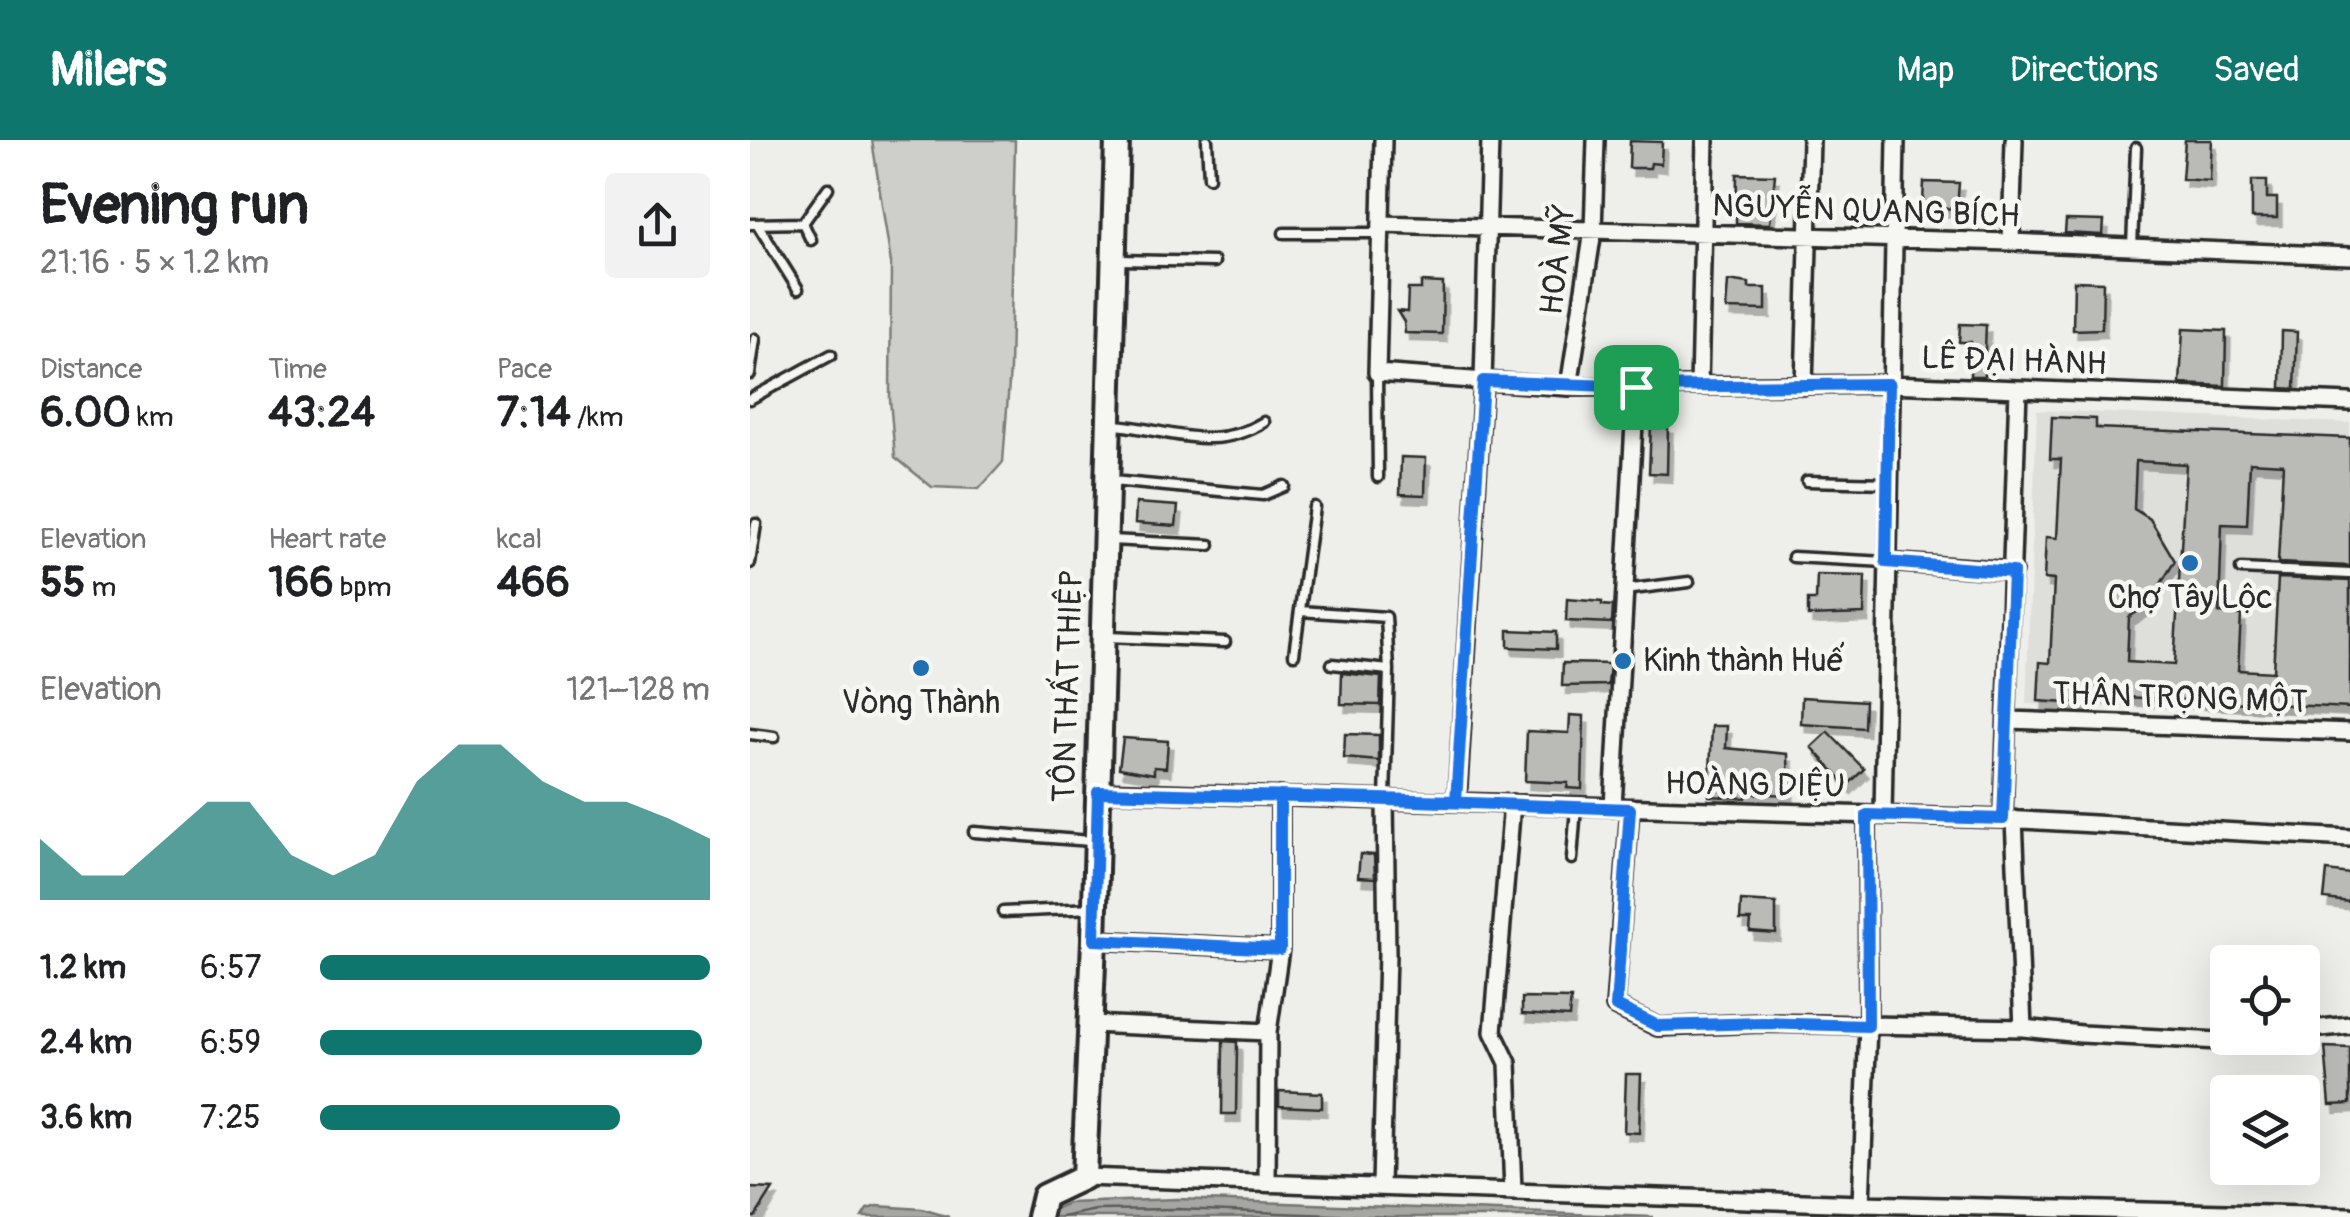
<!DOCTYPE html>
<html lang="en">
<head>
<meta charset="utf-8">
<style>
	:root { --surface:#fff; --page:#f2f2f2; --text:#202124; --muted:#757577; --accent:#0f766e }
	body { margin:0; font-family:Pangolin,sans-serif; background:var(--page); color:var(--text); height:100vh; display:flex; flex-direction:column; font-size:38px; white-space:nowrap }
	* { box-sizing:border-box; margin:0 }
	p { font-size:32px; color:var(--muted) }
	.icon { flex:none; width:55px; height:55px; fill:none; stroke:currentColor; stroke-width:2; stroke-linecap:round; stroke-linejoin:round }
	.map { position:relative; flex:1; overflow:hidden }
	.sheet { display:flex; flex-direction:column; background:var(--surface); width:750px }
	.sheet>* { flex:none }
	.fabs { position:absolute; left:1460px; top:805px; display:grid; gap:20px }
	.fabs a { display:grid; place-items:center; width:110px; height:110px; border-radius:10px; background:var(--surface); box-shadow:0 10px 40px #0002; font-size:50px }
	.pin { position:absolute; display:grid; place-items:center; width:85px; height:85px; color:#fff; margin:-42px; border-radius:20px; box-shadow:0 5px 15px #0006 }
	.round { display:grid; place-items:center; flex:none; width:105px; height:105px; border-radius:10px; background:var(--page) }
	.summary { display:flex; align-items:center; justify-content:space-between; height:170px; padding:0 40px }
	h1 { font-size:55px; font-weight:700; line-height:75px }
	.stats { display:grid; grid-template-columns:repeat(3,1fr); gap:15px; height:170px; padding:10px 40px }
	.stats div { display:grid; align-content:center }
	.stats b { font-size:42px; font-weight:700 }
	.stats small { font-size:28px; font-weight:400 }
	.stats p { font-size:28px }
	.chart { height:280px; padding:20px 40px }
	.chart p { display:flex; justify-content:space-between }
	.chart svg { width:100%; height:180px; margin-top:10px; fill:var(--accent); opacity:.7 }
	ul { padding:0 40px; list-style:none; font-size:32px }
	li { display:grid; grid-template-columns:160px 120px 1fr; align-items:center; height:75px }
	li i { height:25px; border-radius:12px; background:var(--accent) }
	header { display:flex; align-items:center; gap:60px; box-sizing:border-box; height:140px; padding:0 50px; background:var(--accent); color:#fff }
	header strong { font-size:48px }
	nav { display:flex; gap:55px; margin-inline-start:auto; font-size:35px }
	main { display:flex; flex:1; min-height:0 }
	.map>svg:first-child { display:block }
	.built { fill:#dededb }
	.green { fill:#cececa; stroke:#7c7c7a; stroke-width:2.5 }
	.water { fill:#a6a6a3; stroke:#757573; stroke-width:2.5 }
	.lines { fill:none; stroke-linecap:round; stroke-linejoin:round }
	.shore { stroke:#5c5c5b; stroke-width:2.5 }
	.building { fill:#babab7; stroke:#2b2b2b; stroke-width:2.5; fill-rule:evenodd; filter:url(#shadow) }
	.lane-casing { stroke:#2b2b2b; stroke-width:15 }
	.street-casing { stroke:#2b2b2b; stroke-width:22 }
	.secondary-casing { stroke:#2b2b2b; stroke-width:30 }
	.lane { stroke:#f6f6f2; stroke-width:8 }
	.street { stroke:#f6f6f2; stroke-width:15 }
	.secondary { stroke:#f6f6f2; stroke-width:22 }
	.route-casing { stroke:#fff; stroke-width:20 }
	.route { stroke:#1a73e8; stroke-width:12 }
	.poi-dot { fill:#1f6fb2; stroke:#f6f6f2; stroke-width:4 }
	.labels { text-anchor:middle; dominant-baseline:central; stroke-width:9; stroke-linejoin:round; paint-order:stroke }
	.street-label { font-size:32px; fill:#2b2b2b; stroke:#f6f6f2 }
	.poi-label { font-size:32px; fill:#2b2b2b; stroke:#f6f6f2 }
</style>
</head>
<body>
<header>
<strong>Milers</strong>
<nav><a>Map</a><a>Directions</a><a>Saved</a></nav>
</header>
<main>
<section class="sheet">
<div class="summary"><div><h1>Evening run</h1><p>21:16 · 5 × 1.2 km</p></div><a class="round"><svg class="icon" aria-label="share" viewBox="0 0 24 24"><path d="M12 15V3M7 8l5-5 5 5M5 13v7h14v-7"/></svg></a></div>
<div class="stats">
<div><p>Distance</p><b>6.00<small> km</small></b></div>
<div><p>Time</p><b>43:24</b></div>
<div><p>Pace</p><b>7:14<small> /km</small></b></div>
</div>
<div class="stats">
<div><p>Elevation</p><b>55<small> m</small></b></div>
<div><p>Heart rate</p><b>166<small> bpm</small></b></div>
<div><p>kcal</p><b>466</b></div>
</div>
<div class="chart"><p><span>Elevation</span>121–128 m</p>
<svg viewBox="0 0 160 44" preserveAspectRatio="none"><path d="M0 44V29L10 38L20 38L30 29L40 20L50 20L60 33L70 38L80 33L90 15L100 6L110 6L120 15L130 20L140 20L150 24L160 29V44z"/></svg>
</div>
<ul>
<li><b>1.2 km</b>6:57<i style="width:100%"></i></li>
<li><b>2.4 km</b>6:59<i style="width:98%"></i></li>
<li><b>3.6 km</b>7:25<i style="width:77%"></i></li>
</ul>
</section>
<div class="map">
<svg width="1600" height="1077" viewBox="0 0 1600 1077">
	<defs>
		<filter id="shadow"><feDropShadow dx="4.5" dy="8" stdDeviation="0" flood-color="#0004"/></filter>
	</defs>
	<rect width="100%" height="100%" fill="#eeeeea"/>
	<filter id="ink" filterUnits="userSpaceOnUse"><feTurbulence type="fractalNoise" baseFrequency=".01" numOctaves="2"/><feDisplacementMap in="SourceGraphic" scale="20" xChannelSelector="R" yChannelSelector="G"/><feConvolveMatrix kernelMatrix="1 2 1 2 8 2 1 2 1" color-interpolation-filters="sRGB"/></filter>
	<g filter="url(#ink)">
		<path class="built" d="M 1287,270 L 1600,283 L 1600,576 L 1276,564 Z"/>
		<path class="green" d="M 122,0 L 265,0 L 260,229 L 253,322 L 229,349 L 182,347 L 145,317 L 140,259 L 141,123 Z"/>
		<path class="water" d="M 427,1059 L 903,1077 L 300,1077 L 304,1069 L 318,1063 Z
			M 127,1066 L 172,1069 L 199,1077 L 112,1077 L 117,1069 Z"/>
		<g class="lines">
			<path class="shore" d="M 312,1077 L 346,1070 L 427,1069 L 634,1077"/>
		</g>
		<path class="building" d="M 1435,0 L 1462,0 L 1460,41 L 1432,39 Z
			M 880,1 L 912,2 L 911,24 L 901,23 L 900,28 L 879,28 Z
			M 987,34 L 1025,35 L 1020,84 L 986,83 Z
			M 1502,40 L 1517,40 L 1517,58 L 1527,58 L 1527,78 L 1502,78 Z
			M 1174,42 L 1209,43 L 1207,69 L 1188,68 L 1188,62 L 1173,62 Z
			M 1316,80 L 1354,81 L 1353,95 L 1315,93 Z
			M 984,141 L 999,143 L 999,148 L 1016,148 L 1016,170 L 976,169 L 978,142 Z
			M 1324,141 L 1353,142 L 1352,189 L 1323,190 Z
			M 671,142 L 693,143 L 692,194 L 655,193 L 654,182 L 647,171 L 657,172 L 658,149 L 671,149 Z
			M 1210,184 L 1236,185 L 1234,236 L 1220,236 L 1221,202 L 1209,202 Z
			M 1433,189 L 1476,191 L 1475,246 L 1430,244 Z
			M 1532,191 L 1547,192 L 1545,249 L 1531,248 Z
			M 1302,277 L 1346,279 L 1346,288 L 1600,298 L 1600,426 L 1528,423 L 1533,324 L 1500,322 L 1497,385 L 1472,384 L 1469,473 L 1491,475 L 1488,530 L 1523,532 L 1528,438 L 1600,441 L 1600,568 L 1333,555 L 1332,564 L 1288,561 L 1290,522 L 1300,523 L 1304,440 L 1294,439 L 1296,397 L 1307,398 L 1311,319 L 1300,319 ZM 1386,321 L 1436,324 L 1424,525 L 1377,522 L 1379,477 L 1397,466 L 1425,421 L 1400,379 L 1384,369 Z
			M 901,285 L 918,286 L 917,334 L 899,333 Z
			M 651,317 L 676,318 L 675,355 L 650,354 Z
			M 386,363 L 428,366 L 426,386 L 385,383 Z
			M 1067,435 L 1115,436 L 1114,474 L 1058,476 L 1058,460 L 1066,460 Z
			M 817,459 L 852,462 L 852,465 L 863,466 L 862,483 L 816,481 Z
			M 758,490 L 806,492 L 806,509 L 758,507 Z
			M 813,523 L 860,524 L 858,545 L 812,546 Z
			M 592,533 L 631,537 L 630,565 L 591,564 Z
			M 1052,557 L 1115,561 L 1114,588 L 1051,584 Z
			M 820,575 L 834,576 L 832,649 L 817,648 L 818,643 L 775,641 L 777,591 L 819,593 Z
			M 962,586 L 977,586 L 976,608 L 1038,614 L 1039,655 L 997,653 L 996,658 L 959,656 Z
			M 1078,592 L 1114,629 L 1097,646 L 1062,607 Z
			M 595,594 L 629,595 L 629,621 L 594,618 Z
			M 373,598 L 418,601 L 416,628 L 404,627 L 404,634 L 369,628 Z
			M 610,714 L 624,715 L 625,738 L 608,737 Z
			M 1577,731 L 1600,734 L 1600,762 L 1574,759 Z
			M 991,761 L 1026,763 L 1026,794 L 1000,792 L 1001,780 L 990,780 Z
			M 772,858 L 821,859 L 819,877 L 772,874 Z
			M 473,901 L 487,902 L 486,974 L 472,974 Z
			M 1575,907 L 1600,908 L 1600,964 L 1580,965 Z
			M 876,934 L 891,934 L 889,993 L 874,992 Z
			M 529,951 L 572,953 L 572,968 L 529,966 Z
			M 0,1048 L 23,1049 L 5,1077 L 0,1077 Z"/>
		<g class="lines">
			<defs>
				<path id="lane" d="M 457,0 L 459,37
					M 53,83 L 78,48
					M 53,83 L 61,100
					M 0,84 L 53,83
					M 8,85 L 48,149
					M 534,93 L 630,93
					M 1382,107 L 1386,8
					M 369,120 L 464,122
					M 627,233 L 628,337
					M 0,234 L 5,199
					M 0,259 L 81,215
					M 364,285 C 420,289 461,314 514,282
					M 362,341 L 513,355 L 534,346
					M 1057,341 L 1138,343
					M 360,400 L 460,405
					M 1043,417 L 1136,422
					M 0,423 L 6,384
					M 1491,429 L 1600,434
					M 874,450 L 939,442
					M 550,471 L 636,477 L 639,530 L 635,659
					M 357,497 L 475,502
					M 544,514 L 564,367
					M 582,524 L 639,530
					M 0,594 L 24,597
					M 224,692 L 341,701
					M 822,719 L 826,667
					M 253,772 L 343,768"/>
				<path id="street" d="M 633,0 L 627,233 L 819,247 L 1139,244 L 1600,262
					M 631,84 L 1261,102 L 1600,116
					M 1261,102 L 1264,0
					M 949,246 L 955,0
					M 1054,246 L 1061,0
					M 819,247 L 843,91 L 846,0
					M 1136,422 L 1263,431
					M 1258,580 L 1600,592
					M 348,651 L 1253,679 L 1600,698
					M 707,661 L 733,241 L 740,0
					M 762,663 L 743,892 L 758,923 L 763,1051
					M 863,667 L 886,247
					M 880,669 L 865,866 L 908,887 L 1012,883 L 1273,888 L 1331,894 L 1490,902 L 1512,898
					M 1133,675 L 1146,0
					M 1253,679 L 1268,249
					M 1264,679 L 1273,888
					M 344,800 L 530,809
					M 341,884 L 518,892
					M 1552,890 L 1600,885
					M 334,1037 L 1111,1064 L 1600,1076
					M 517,1043 L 518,892 L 530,809 L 530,656
					M 631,1046 L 637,814 L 635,659
					M 1111,1064 L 1118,885 L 1117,675"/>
				<path id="secondary" d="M 289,1077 L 294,1056 L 334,1037 L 344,800 L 367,0"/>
			</defs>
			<use href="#lane" class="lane-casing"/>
			<use href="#street" class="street-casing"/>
			<use href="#secondary" class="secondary-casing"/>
			<use href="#lane" class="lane"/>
			<use href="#street" class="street"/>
			<use href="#secondary" class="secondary"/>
		</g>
	</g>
	<g class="lines" filter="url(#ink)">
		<defs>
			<path id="route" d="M 886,247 L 733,241 L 706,661 L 348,652 L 344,800 L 530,809 L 530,656 L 880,669 L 866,866 L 908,886 L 1012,883 L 1118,886 L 1117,675 L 1253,679 L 1263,432 L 1136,422 L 1139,244 L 886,247"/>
		</defs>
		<use href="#route" class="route-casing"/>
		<use href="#route" class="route"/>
	</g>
	<g class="poi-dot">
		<circle cx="1440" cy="423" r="10"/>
		<circle cx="873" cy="521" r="10"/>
		<circle cx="171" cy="528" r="10"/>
	</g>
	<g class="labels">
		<g class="street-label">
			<text transform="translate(1116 71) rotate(2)">NGUYỄN QUANG BÍCH</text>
			<text transform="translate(808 120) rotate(-83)">HOÀ MỸ</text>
			<text transform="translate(1264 221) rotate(2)">LÊ ĐẠI HÀNH</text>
			<text transform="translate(318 546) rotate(-88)">TÔN THẤT THIỆP</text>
			<text transform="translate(1430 558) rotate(2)">THÂN TRỌNG MỘT</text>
			<text transform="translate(1005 645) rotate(1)">HOÀNG DIỆU</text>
		</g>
		<g class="poi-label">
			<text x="1440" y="458">Chợ Tây Lộc</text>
			<text x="893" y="521" text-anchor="start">Kinh thành Huế</text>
			<text x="171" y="563">Vòng Thành</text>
		</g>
	</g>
</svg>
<div class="fabs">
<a><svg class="icon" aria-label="locate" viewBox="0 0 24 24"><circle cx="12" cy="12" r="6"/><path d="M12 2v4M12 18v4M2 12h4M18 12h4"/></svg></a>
<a><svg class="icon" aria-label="layers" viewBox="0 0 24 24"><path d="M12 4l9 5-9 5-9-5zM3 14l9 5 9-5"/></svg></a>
</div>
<div class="pin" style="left:886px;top:247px;background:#1e9e55"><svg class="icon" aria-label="arrive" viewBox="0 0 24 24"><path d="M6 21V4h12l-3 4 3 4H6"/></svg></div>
</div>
</main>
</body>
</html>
